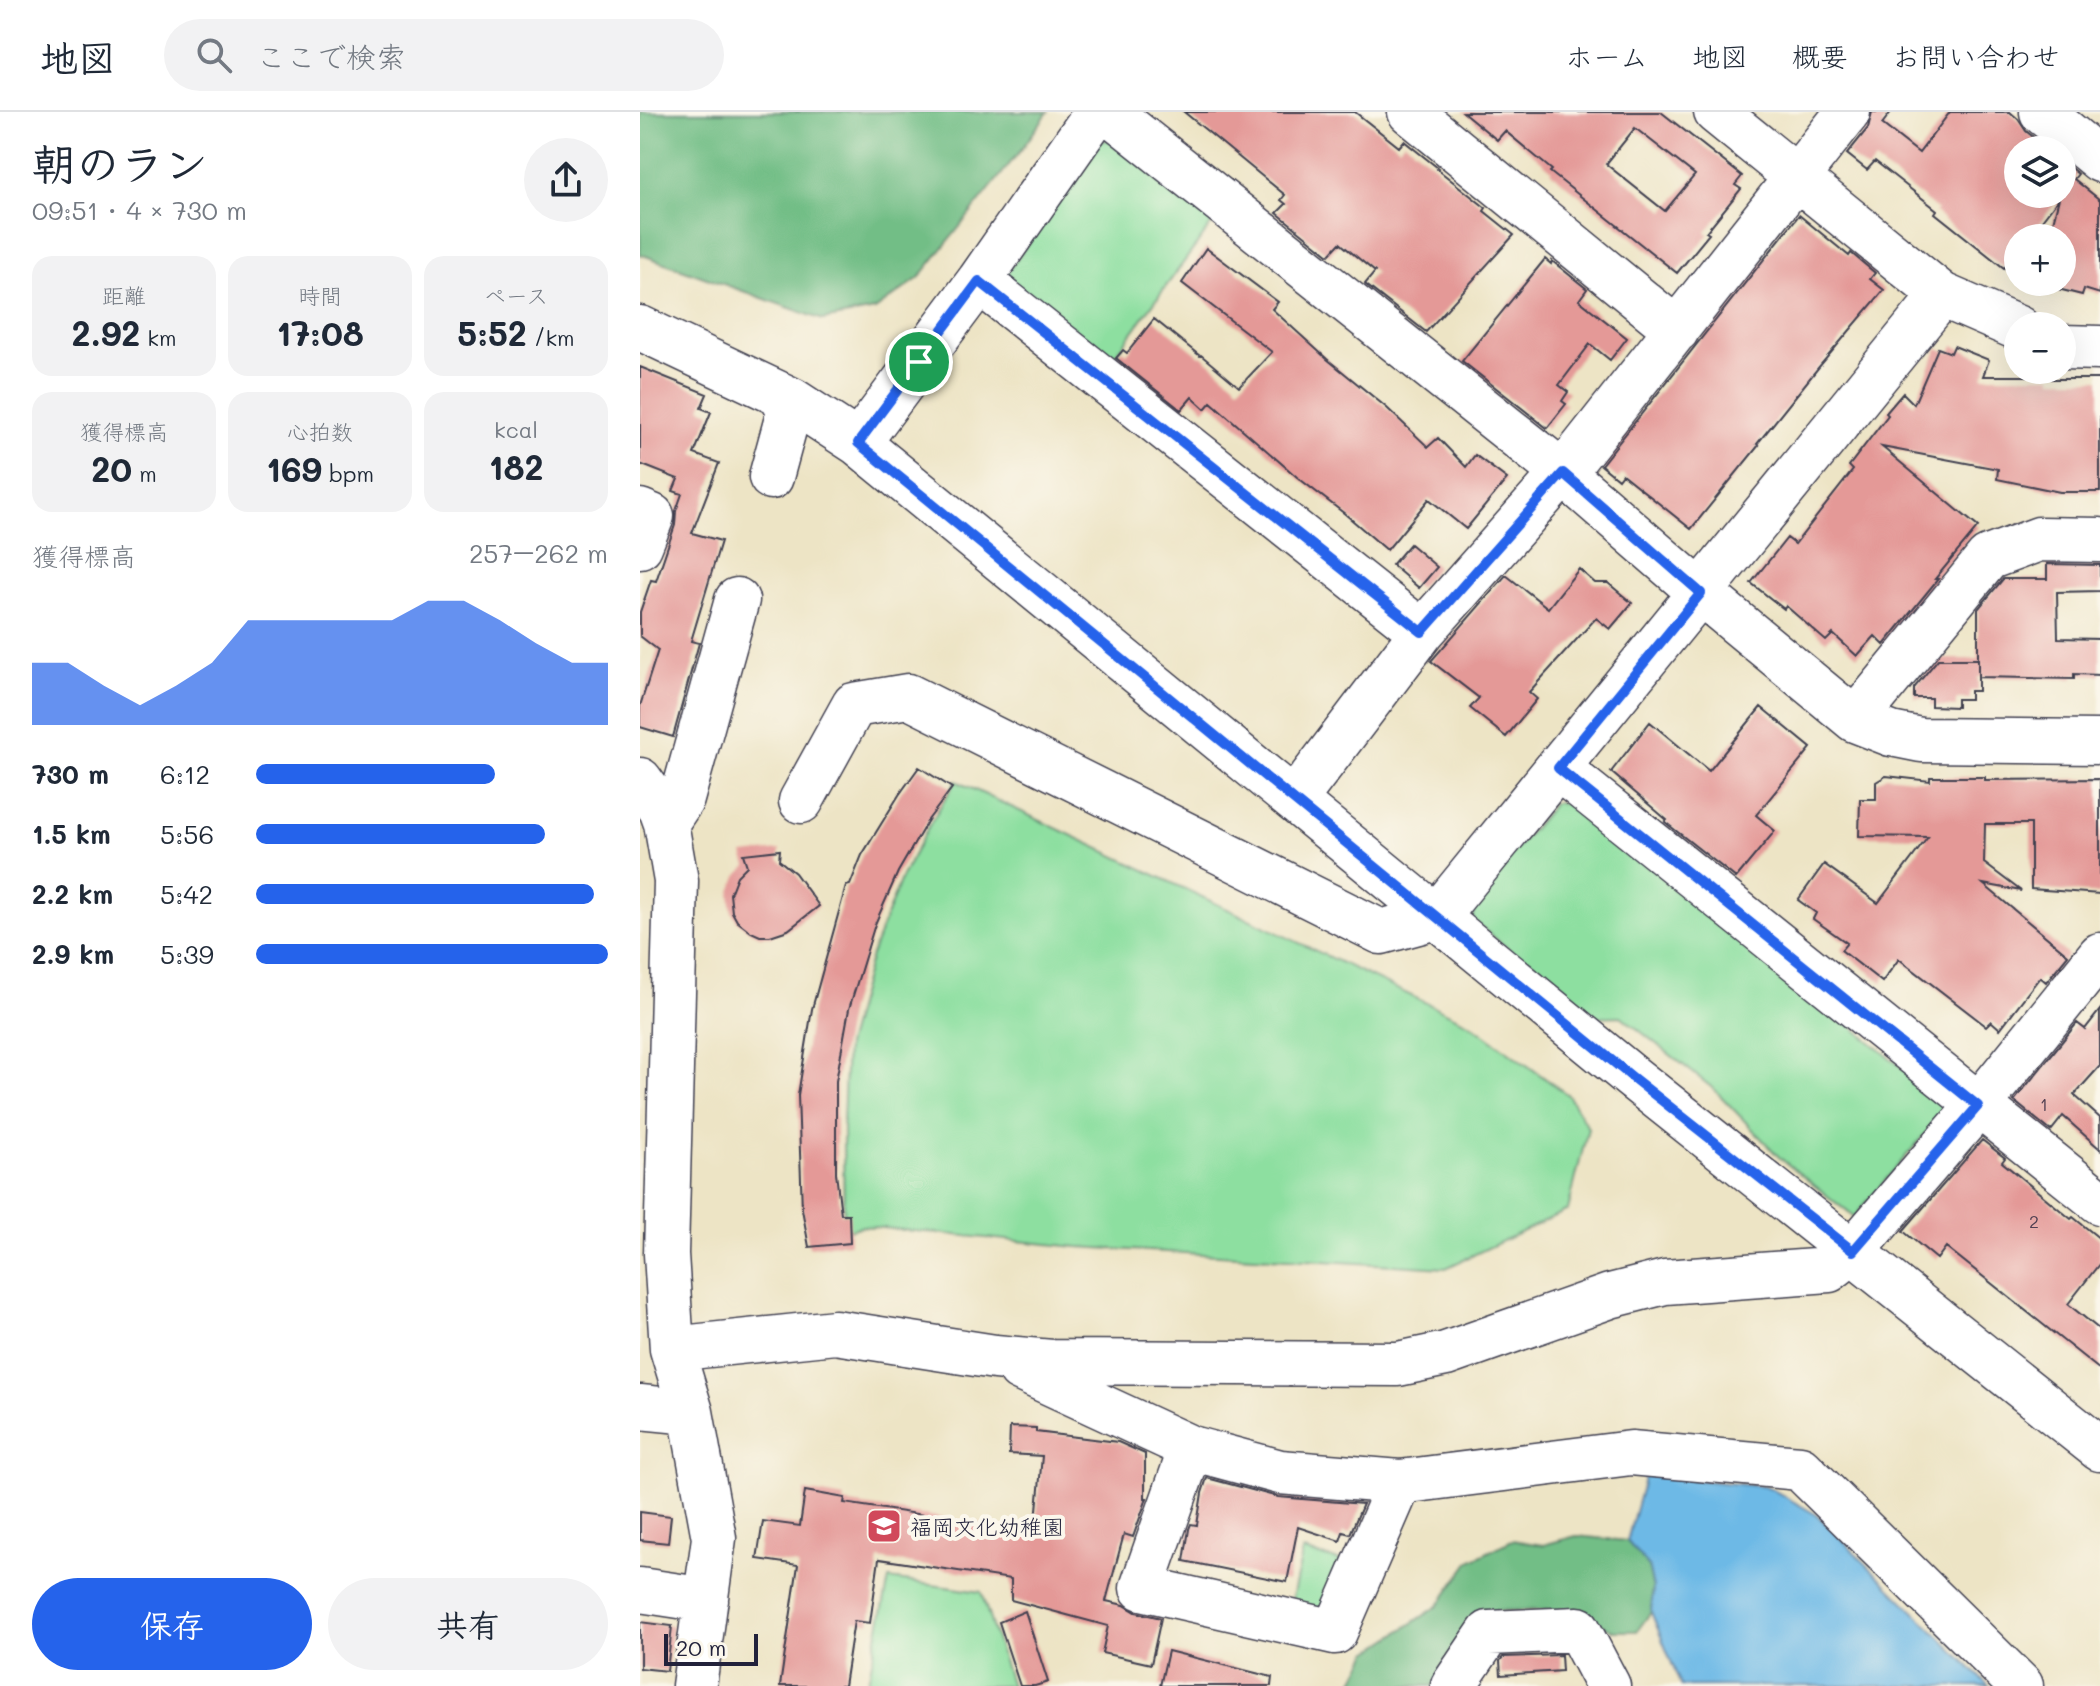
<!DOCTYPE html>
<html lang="ja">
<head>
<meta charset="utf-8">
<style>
	:root { --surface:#fff; --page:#f2f2f3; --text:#1f2937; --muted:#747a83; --line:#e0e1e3; --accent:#2563eb }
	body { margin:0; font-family:Mali,"Klee One",sans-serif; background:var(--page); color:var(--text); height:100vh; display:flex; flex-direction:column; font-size:30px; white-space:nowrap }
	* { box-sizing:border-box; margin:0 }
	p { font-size:26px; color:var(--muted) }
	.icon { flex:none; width:44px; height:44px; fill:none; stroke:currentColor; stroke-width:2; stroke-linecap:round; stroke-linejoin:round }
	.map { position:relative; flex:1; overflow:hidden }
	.sheet { display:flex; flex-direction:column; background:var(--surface); width:640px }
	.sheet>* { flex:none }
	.tools { position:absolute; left:1364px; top:24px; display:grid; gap:16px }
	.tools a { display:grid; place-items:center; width:72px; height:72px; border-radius:50%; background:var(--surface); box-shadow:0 8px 32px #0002; font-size:40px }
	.scale { position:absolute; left:24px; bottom:20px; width:94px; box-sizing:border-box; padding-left:8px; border:4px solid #22223b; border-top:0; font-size:22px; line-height:28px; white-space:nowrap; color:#22223b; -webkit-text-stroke:6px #fbf7ec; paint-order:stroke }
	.pin { position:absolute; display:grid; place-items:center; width:68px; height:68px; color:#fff; margin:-34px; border:4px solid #fff; border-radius:50%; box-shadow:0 2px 8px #0007 }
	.round { display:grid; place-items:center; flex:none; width:84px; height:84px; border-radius:42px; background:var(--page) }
	.head { display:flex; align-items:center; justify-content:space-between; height:136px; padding:0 32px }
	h1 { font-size:44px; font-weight:700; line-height:60px }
	.stats { display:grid; grid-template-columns:repeat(3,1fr); gap:12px; height:136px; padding:8px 32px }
	.stats div { display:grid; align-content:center; border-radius:20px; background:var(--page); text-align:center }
	.stats b { font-size:34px; font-weight:700 }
	.stats small { font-size:22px; font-weight:400 }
	.stats p { font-size:22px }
	.chart { height:224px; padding:16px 32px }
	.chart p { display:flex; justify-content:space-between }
	.chart svg { width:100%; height:144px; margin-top:8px; fill:var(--accent); opacity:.7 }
	.primary-button { display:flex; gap:16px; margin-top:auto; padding:16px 32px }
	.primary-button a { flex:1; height:92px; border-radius:48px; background:var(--accent); color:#fff; font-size:32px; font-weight:700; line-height:92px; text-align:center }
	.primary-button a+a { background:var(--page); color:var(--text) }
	ul { padding:0 32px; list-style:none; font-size:26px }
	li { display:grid; grid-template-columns:128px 96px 1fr; align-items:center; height:60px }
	li i { height:20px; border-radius:10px; background:var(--accent) }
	header { display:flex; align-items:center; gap:48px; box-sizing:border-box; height:112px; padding:0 40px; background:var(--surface); border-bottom:2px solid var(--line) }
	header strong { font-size:38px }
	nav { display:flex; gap:44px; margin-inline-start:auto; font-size:28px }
	.search { width:560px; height:72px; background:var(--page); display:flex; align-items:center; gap:20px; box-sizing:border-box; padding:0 28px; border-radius:44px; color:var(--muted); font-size:30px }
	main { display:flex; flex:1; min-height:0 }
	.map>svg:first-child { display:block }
	.green { fill:#8ddfa0; stroke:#58806e; stroke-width:2 }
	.forest { fill:#72be86; stroke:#4a7060; stroke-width:2 }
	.water { fill:#6db9e6; stroke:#486e90; stroke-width:2 }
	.building { fill:#e49997; fill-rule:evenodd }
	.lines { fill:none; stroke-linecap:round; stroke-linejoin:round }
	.minor-casing { stroke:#403f50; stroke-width:47 }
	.minor { stroke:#fff; stroke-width:44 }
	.route-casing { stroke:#fff; stroke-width:16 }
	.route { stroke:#2563eb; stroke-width:10 }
	.labels { text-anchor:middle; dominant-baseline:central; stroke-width:8; stroke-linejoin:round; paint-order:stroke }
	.number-label { font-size:18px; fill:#524052 }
	.poi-label { font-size:22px; fill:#22223b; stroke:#fbf7ec; text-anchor:start }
</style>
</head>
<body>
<header>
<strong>地図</strong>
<div class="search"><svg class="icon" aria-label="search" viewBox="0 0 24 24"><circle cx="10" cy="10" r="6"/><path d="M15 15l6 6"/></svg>ここで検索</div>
<nav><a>ホーム</a><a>地図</a><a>概要</a><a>お問い合わせ</a></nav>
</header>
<main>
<section class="sheet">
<div class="head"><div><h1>朝のラン</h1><p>09:51 · 4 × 730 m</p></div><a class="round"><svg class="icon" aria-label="share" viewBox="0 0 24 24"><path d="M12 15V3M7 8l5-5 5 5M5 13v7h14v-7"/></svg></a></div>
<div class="stats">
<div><p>距離</p><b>2.92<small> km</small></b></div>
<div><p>時間</p><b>17:08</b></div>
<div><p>ペース</p><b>5:52<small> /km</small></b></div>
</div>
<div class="stats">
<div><p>獲得標高</p><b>20<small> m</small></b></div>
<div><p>心拍数</p><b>169<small> bpm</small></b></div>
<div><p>kcal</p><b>182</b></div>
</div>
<div class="chart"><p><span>獲得標高</span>257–262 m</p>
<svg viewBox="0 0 160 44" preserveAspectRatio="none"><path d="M0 44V25L10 25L20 32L30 38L40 32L50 25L60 12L70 12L80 12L90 12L100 12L110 6L120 6L130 12L140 19L150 25L160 25V44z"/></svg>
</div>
<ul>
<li><b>730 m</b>6:12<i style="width:68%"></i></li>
<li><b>1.5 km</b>5:56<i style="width:82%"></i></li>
<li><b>2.2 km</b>5:42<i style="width:96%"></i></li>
<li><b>2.9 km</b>5:39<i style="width:100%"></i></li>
</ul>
<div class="primary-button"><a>保存</a><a>共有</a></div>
</section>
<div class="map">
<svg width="1460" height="1574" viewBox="0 0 1460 1574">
	<rect width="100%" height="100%" fill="#fbf7ec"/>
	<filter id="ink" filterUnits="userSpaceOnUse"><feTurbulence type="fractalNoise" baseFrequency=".0125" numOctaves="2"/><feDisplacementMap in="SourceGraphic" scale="16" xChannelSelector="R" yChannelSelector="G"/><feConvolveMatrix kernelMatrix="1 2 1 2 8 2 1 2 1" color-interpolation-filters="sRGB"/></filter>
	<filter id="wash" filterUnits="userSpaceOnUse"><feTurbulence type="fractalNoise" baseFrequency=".006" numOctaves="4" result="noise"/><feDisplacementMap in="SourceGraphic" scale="32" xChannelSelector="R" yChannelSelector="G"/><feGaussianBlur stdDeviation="1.8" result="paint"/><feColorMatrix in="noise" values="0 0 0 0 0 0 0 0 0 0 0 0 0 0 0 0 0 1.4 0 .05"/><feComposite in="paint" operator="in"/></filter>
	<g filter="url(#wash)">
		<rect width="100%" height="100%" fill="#ede4c5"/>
		<path class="green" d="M 477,27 L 574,109 L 466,256 L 360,171 L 459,29 Z
			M 316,669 L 829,911 L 928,983 L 948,1016 L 928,1098 L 806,1156 L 438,1135 L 223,1114 L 204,1119 L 203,1011 L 206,934 L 231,843 L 262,764 L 291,710 Z
			M 914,691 L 938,691 L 1309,994 L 1214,1105 L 1140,1046 L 1075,978 L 981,904 L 954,905 L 832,808 L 839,782 Z
			M 663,1439 L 711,1452 L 687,1508 L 649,1498 Z
			M 249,1467 L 341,1480 L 371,1574 L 227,1574 Z"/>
		<path class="forest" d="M 0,0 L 408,0 L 384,34 L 279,166 L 235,198 L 183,208 L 0,142 Z
			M 936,1424 L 987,1429 L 1008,1454 L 1013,1476 L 1011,1500 L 997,1519 L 973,1519 L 934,1498 L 846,1499 L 793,1574 L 711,1574 L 729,1540 L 798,1494 L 830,1449 L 872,1428 L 903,1433 Z"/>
		<path class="water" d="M 1005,1363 L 1128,1375 L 1177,1403 L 1349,1574 L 1041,1574 L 1011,1500 L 1013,1476 L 1008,1454 L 987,1429 Z"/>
		<g id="blocks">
			<path class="building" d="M 544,0 L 715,0 L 759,35 L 764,29 L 798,56 L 797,57 L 846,96 L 844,99 L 874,123 L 786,220 L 725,172 L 735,160 L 700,131 L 689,143 L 637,101 L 646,92 L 641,88 L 645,83 Z
				M 823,0 L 1021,0 L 1102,64 L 1095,73 L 1101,77 L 1066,120 L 1069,122 L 1037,161 L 910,60 L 912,58 L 865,19 L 857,28 ZM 995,16 L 1055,63 L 1025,99 L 966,52 Z
				M 1232,0 L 1251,0 L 1242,12 L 1279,41 L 1310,0 L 1370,0 L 1378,7 L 1386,19 L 1409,38 L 1378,38 L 1378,82 L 1422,82 L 1422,49 L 1438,62 L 1434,67 L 1460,88 L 1460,182 L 1444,177 L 1442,183 L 1398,172 L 1399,170 L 1422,170 L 1422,126 L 1409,126 L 1419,86 L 1388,126 L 1378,126 L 1378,138 L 1364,156 L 1295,101 L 1297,98 L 1235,49 L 1227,58 L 1207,42 L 1228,16 Z
				M 1159,103 L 1209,144 L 1211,141 L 1235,161 L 1230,167 L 1244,178 L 1178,256 L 1117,332 L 1119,333 L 1051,417 L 982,362 L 978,367 L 961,353 Z
				M 566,136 L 638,190 L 632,197 L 687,247 L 747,296 L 788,335 L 798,326 L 826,355 L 835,343 L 867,367 L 826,417 L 789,387 L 747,438 L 705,402 L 657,365 L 571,290 L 565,297 L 552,285 L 541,298 L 476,246 L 483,238 L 487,241 L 514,207 L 560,244 L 561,243 L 599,275 L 632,240 L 542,171 Z
				M 905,147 L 911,152 L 912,149 L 947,177 L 939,188 L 987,226 L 970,248 L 950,232 L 919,273 L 928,280 L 922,289 L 926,292 L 907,316 L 822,249 Z
				M 1314,234 L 1349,248 L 1343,264 L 1412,264 L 1412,267 L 1460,267 L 1460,380 L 1420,380 L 1357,367 L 1358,357 L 1242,335 L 1338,415 L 1295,467 L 1298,467 L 1244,533 L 1235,524 L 1217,544 L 1193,522 L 1186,529 L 1146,494 L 1144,497 L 1111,471 L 1147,426 L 1155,432 L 1213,358 L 1209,354 L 1248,303 L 1246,301 L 1263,281 L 1274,292 L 1298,236 L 1311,241 Z
				M 0,255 L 67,282 L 61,296 L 71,300 L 54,342 L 79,351 L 52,421 L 81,429 L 51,529 L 59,531 L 33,625 L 0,615 L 0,594 L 18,538 L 0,524 L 0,500 L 11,468 L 16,469 L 35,413 L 36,399 L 42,382 L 33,379 L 38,367 L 0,352 Z
				M 770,432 L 797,455 L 779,476 L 752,453 Z
				M 1407,452 L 1460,453 L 1460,479 L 1417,480 L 1418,526 L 1460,527 L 1460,563 L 1434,562 L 1434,567 L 1338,565 L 1338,497 L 1363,467 L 1407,467 Z
				M 939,457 L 955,471 L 968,471 L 992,491 L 970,517 L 956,506 L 889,580 L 897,587 L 866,625 L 830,596 L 839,586 L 791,549 L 866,463 L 908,496 Z
				M 1298,547 L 1338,547 L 1338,579 L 1330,579 L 1330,587 L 1317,587 L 1317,595 L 1291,594 L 1291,586 L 1274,586 L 1274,576 Z
				M 1121,595 L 1171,636 L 1116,703 L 1135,719 L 1096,766 L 1025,710 L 1027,708 L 971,660 L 1010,610 L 1069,659 Z
				M 279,655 L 312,676 L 288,708 L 258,760 L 235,812 L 209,897 L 196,969 L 196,1061 L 201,1102 L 209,1102 L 210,1131 L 169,1135 L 162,1097 L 158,983 L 172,897 L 206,774 L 210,773 L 222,743 L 259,683 Z
				M 1246,664 L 1290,669 L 1290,665 L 1345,665 L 1345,668 L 1460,667 L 1460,782 L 1391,777 L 1391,712 L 1345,712 L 1344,751 L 1381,779 L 1343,772 L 1428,843 L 1406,870 L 1400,865 L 1360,917 L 1351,909 L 1346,914 L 1259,847 L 1242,870 L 1201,838 L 1207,831 L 1173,807 L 1176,801 L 1158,788 L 1184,752 L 1238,791 L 1288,725 L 1219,724 L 1220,687 L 1236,687 L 1236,670 Z
				M 140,738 L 139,748 L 155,761 L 179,794 L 148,818 L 130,824 L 120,824 L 111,820 L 97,809 L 92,800 L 90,782 L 97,764 L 107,754 L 103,742 Z
				M 1460,898 L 1460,954 L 1434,983 L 1460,1006 L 1460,1037 L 1423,1004 L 1411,1019 L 1374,989 L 1437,911 L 1445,917 Z
				M 1342,1028 L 1365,1046 L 1362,1050 L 1431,1107 L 1433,1105 L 1460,1127 L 1460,1151 L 1428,1192 L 1460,1218 L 1460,1258 L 1306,1135 L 1297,1147 L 1263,1119 Z
				M 370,1315 L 396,1316 L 396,1320 L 478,1330 L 505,1342 L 505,1386 L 507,1386 L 493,1425 L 484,1422 L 466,1489 L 484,1493 L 496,1500 L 521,1506 L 511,1552 L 462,1541 L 468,1514 L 371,1488 L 371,1467 L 239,1447 L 230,1511 L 214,1509 L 204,1574 L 140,1574 L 158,1453 L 117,1447 L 123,1409 L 160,1414 L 165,1379 L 205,1386 L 204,1391 L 395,1420 L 402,1344 L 369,1342 Z
				M 567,1366 L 638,1385 L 723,1392 L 710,1422 L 703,1420 L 700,1429 L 658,1415 L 647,1470 L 544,1449 L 549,1417 L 551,1412 L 557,1413 L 562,1381 Z
				M 0,1400 L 31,1404 L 28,1431 L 0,1428 Z
				M 385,1499 L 408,1570 L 395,1574 L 380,1574 L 359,1510 Z
				M 0,1510 L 32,1514 L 27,1559 L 0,1556 Z
				M 528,1539 L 632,1565 L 631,1574 L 520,1574 Z
				M 921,1543 L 922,1559 L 861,1563 L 860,1549 L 863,1545 Z"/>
		</g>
	</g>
	<g filter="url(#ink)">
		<use href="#blocks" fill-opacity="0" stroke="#403f50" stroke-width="2"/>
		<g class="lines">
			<defs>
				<path id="minor" d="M 469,0 L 923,361 L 1061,481 L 1215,608 L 1251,622 L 1281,628 L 1460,630
					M 770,0 L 1037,218
					M 1076,0 L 1302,183 L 1378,216
					M 1402,0 L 1460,48
					M 339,169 L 782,520
					M 0,216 L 152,288 L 218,331 L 992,965 L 1460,1337
					M 1422,235 L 1460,236
					M 218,331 L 339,169 L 457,0
					M 131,365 L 152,288
					M 0,399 L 12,404 L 0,434
					M 1215,608 L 1348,446 L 1399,427 L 1460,428
					M 918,656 L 1460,1090
					M 0,668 L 21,697 L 26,711 L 36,769 L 26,1142 L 32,1237 L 51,1300 L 74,1426 L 54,1574
					M 655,687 L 782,520 L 923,361 L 1208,0
					M 161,689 L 214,593 L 268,584 L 741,820 L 796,805 L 1302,183
					M 26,711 L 42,687 L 97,488
					M 32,1237 L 195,1220 L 355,1245 L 412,1250 L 758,1252 L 806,1242 L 970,1184 L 1025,1170 L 1189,1158 L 1213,1139 L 1338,994 L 1460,843
					M 380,1257 L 551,1336 L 640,1360 L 760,1370 L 991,1341 L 1160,1356 L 1381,1574
					M 0,1295 L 51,1300
					M 551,1336 L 502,1476 L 695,1520 L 760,1370
					M 0,1478 L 66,1488
					M 813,1574 L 849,1521 L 938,1517 L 968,1574"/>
			</defs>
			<use href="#minor" class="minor-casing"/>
			<use href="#minor" class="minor"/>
		</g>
	</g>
	<g class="lines" filter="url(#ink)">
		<defs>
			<path id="route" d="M 339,169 L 782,520 L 923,361 L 1061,481 L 918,656 L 1338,994 L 1213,1139 L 992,965 L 218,331 Z"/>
		</defs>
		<use href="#route" class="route-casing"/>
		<use href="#route" class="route"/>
	</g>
	<defs>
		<symbol id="school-square" viewBox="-11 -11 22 22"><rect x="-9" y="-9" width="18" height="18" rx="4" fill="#d1495b" stroke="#fbf7ec"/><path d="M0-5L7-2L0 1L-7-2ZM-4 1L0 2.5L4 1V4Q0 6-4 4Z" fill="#fff"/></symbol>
	</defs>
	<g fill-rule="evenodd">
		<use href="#school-square" x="224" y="1394" width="40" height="40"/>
	</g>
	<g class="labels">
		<g class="number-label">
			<text x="1404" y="992">1</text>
			<text x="1394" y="1109">2</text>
		</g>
		<g class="poi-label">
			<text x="270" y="1414">福岡文化幼稚園</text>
		</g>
	</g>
</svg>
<div class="tools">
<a><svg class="icon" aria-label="layers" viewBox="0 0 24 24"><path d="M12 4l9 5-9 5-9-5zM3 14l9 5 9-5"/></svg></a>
<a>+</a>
<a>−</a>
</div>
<div class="scale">20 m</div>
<div class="pin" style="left:279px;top:250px;background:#1e9e55"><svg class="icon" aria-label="arrive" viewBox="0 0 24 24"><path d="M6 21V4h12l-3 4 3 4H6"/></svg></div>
</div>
</main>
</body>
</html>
